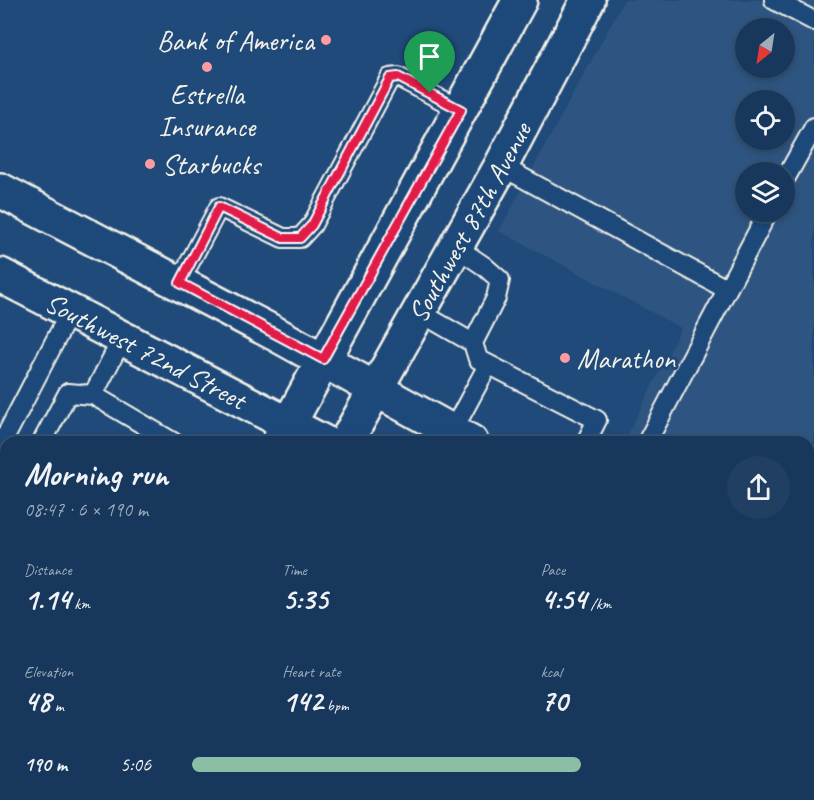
<!DOCTYPE html>
<html lang="en">
<head>
<meta charset="utf-8">
<style>
	:root { --surface:#17385c; --page:#203f62; --text:#f1f3f6; --muted:#9eacbb; --line:#365272; --accent:#8abfa5 }
	body { margin:0; font-family:Caveat,sans-serif; background:var(--page); color:var(--text); height:100vh; display:flex; flex-direction:column; font-size:22px; white-space:nowrap }
	* { box-sizing:border-box; margin:0 }
	p { font-size:20px; color:var(--muted) }
	.icon { flex:none; width:33px; height:33px; fill:none; stroke:currentColor; stroke-width:2; stroke-linecap:round; stroke-linejoin:round }
	.map { position:relative; flex:1; overflow:hidden }
	.drawer { position:absolute; left:0px; top:436px; width:814px; height:364px; display:flex; flex-direction:column; background:var(--surface); border-radius:18px 18px 0 0; box-shadow:0 3px 9px #0003,0 0 0 2px var(--line) }
	.drawer>* { flex:none }
	.needle { width:39px; rotate:210deg }
	.controls { position:absolute; left:735px; top:18px; display:grid; gap:12px }
	.controls a { display:grid; place-items:center; width:60px; height:60px; border-radius:50%; background:var(--surface); box-shadow:0 3px 9px #0003,0 0 0 2px var(--line); font-size:30px }
	.pin { position:absolute; display:grid; place-items:center; width:51px; height:51px; color:#fff; margin:-62px -26px; border-radius:50% 50% 50% 0; rotate:-45deg; box-shadow:0 0 6px #0007 }
	.pin .icon { rotate:45deg }
	.round { display:grid; place-items:center; flex:none; width:63px; height:63px; border-radius:32px; background:var(--page) }
	.headline { display:flex; align-items:center; justify-content:space-between; height:102px; padding:0 24px }
	h1 { font-size:33px; font-weight:700; line-height:45px }
	.metrics { display:grid; grid-template-columns:repeat(3,1fr); gap:9px; height:102px; padding:6px 24px }
	.metrics div { display:grid; align-content:center }
	.metrics b { font-size:30px; font-weight:700 }
	.metrics small { font-size:16px; font-weight:400 }
	.metrics p { font-size:16px }
	ul { padding:0 24px; list-style:none; font-size:20px }
	li { display:grid; grid-template-columns:96px 72px 1fr; align-items:center; height:45px }
	li i { height:15px; border-radius:8px; background:var(--accent) }
	.map>svg:first-child { display:block }
	.built { fill:#2d5581; fill-rule:evenodd }
	.lines { fill:none; stroke-linecap:round; stroke-linejoin:round }
	.service-casing { stroke:#f4f1e8; stroke-width:22 }
	.minor-casing { stroke:#f4f1e8; stroke-width:38 }
	.secondary-casing { stroke:#f4f1e8; stroke-width:38 }
	.service { stroke:#1f4a7a; stroke-width:18 }
	.minor { stroke:#1f4a7a; stroke-width:33 }
	.secondary { stroke:#1f4a7a; stroke-width:33 }
	.route-casing { stroke:#fff; stroke-width:12 }
	.route { stroke:#e11d48; stroke-width:8 }
	.poi-dot { fill:#ff9aa2; stroke:#1f4a7a; stroke-width:2 }
	.labels { text-anchor:middle; dominant-baseline:central; stroke-width:6; stroke-linejoin:round; paint-order:stroke }
	.poi-label { font-size:28px; fill:#f4f1e8; stroke:#1f4a7a; text-anchor:start }
	.street-label { font-size:28px; fill:#f4f1e8; stroke:#1f4a7a }
</style>
</head>
<body>
<div class="map">
<svg width="814" height="800" viewBox="0 0 814 800">
	<rect width="100%" height="100%" fill="#1f4a7a"/>
	<filter id="ink" filterUnits="userSpaceOnUse"><feTurbulence type="fractalNoise" baseFrequency=".0167" numOctaves="2"/><feDisplacementMap in="SourceGraphic" scale="12" xChannelSelector="R" yChannelSelector="G"/><feConvolveMatrix kernelMatrix="1 2 1 2 8 2 1 2 1" color-interpolation-filters="sRGB"/></filter>
	<g filter="url(#ink)">
		<path class="built" d="M 624,0 L 814,0 L 814,568 L 808,565 L 808,442 L 624,442 L 681,328 L 499,231 ZM 746,28 L 784,28 L 784,68 L 746,68 ZM 746,100 L 784,100 L 784,140 L 746,140 ZM 746,172 L 784,172 L 784,212 L 746,212 Z
			M 809,729 L 814,732 L 814,800 L 661,800 L 664,795 L 808,795 Z
			M 198,795 L 583,795 L 580,800 L 195,800 Z"/>
		<g class="lines">
			<defs>
				<path id="service" d="M 774,0 L 814,21
					M 501,166 L 726,289
					M 784,181 L 814,127
					M 179,283 L 219,207 L 283,238 L 300,238 L 312,225 L 390,78 L 398,77 L 461,110
					M 419,312 L 473,343 L 496,298 L 500,280 L 484,266 L 456,247
					M 122,339 L 93,395 L 173,442
					M 473,343 L 478,359 L 597,420 L 586,442
					M 452,432 L 488,365
					M 42,442 L 68,393 L 93,395
					M 647,442 L 768,212
					M 0,447 L 70,312
					M 0,521 L 6,510
					M 808,540 L 814,543
					M 808,778 L 814,767
					M 557,795 L 566,800
					M 36,800 L 38,795
					M 737,800 L 739,795"/>
				<path id="minor" d="M 620,800 L 623,795"/>
				<g id="secondary">
					<path d="M 0,190 L 274,333 L 471,442"/>
					<path id="s1" d="M 0,275 L 323,442"/>
					<path d="M 279,442 L 520,0"/>
					<path id="s2" d="M 346,442 L 501,166 L 588,0"/>
					<path d="M 808,619 L 814,621"/>
					<path d="M 808,688 L 814,690"/>
					<path d="M 92,800 L 94,795"/>
					<path d="M 161,800 L 164,795"/>
				</g>
			</defs>
			<use href="#service" class="service-casing"/>
			<use href="#minor" class="minor-casing"/>
			<use href="#secondary" class="secondary-casing"/>
			<use href="#service" class="service"/>
			<use href="#minor" class="minor"/>
			<use href="#secondary" class="secondary"/>
		</g>
	</g>
	<g class="lines" filter="url(#ink)">
		<defs>
			<path id="route" d="M 398,77 L 461,110 L 323,359 L 180,283 L 219,207 L 283,238 L 300,238 L 312,225 L 390,78 Z"/>
		</defs>
		<use href="#route" class="route-casing"/>
		<use href="#route" class="route"/>
	</g>
	<g class="poi-dot">
		<circle cx="326" cy="40" r="6"/>
		<circle cx="207" cy="67" r="6"/>
		<circle cx="150" cy="164" r="6"/>
		<circle cx="565" cy="358" r="6"/>
	</g>
	<g class="labels">
		<g class="poi-label">
			<text x="314" y="40" text-anchor="end">Bank of America</text>
			<text x="207" y="94" text-anchor="middle">Estrella<tspan x="207" dy="32">Insurance</tspan></text>
			<text x="162" y="164">Starbucks</text>
			<text x="577" y="358">Marathon</text>
		</g>
		<g class="street-label">
			<text stroke="none"><textPath href="#s2" startOffset="252">Southwest 87th Avenue</textPath></text>
			<text stroke="none"><textPath href="#s1" startOffset="164">Southwest 72nd Street</textPath></text>
		</g>
	</g>
</svg>
<div class="controls">
<a><svg class="needle" viewBox="-14 -14 28 28"><path d="M0-13l5 13h-10z" fill="#e53935"/><path d="M0 13l5-13h-10z" fill="#9eacbb"/></svg></a>
<a><svg class="icon" aria-label="locate" viewBox="0 0 24 24"><circle cx="12" cy="12" r="6"/><path d="M12 2v4M12 18v4M2 12h4M18 12h4"/></svg></a>
<a><svg class="icon" aria-label="layers" viewBox="0 0 24 24"><path d="M12 4l9 5-9 5-9-5zM3 14l9 5 9-5"/></svg></a>
</div>
<div class="pin" style="left:430px;top:93px;background:#1e9e55"><svg class="icon" aria-label="arrive" viewBox="0 0 24 24"><path d="M6 21V4h12l-3 4 3 4H6"/></svg></div>
<section class="drawer">
<div class="headline"><div><h1>Morning run</h1><p>08:47 · 6 × 190 m</p></div><a class="round"><svg class="icon" aria-label="share" viewBox="0 0 24 24"><path d="M12 15V3M7 8l5-5 5 5M5 13v7h14v-7"/></svg></a></div>
<div class="metrics">
<div><p>Distance</p><b>1.14<small> km</small></b></div>
<div><p>Time</p><b>5:35</b></div>
<div><p>Pace</p><b>4:54<small> /km</small></b></div>
</div>
<div class="metrics">
<div><p>Elevation</p><b>48<small> m</small></b></div>
<div><p>Heart rate</p><b>142<small> bpm</small></b></div>
<div><p>kcal</p><b>70</b></div>
</div>
<ul>
<li><b>190 m</b>5:06<i style="width:65%"></i></li>
</ul>
</section>
</div>
</body>
</html>
